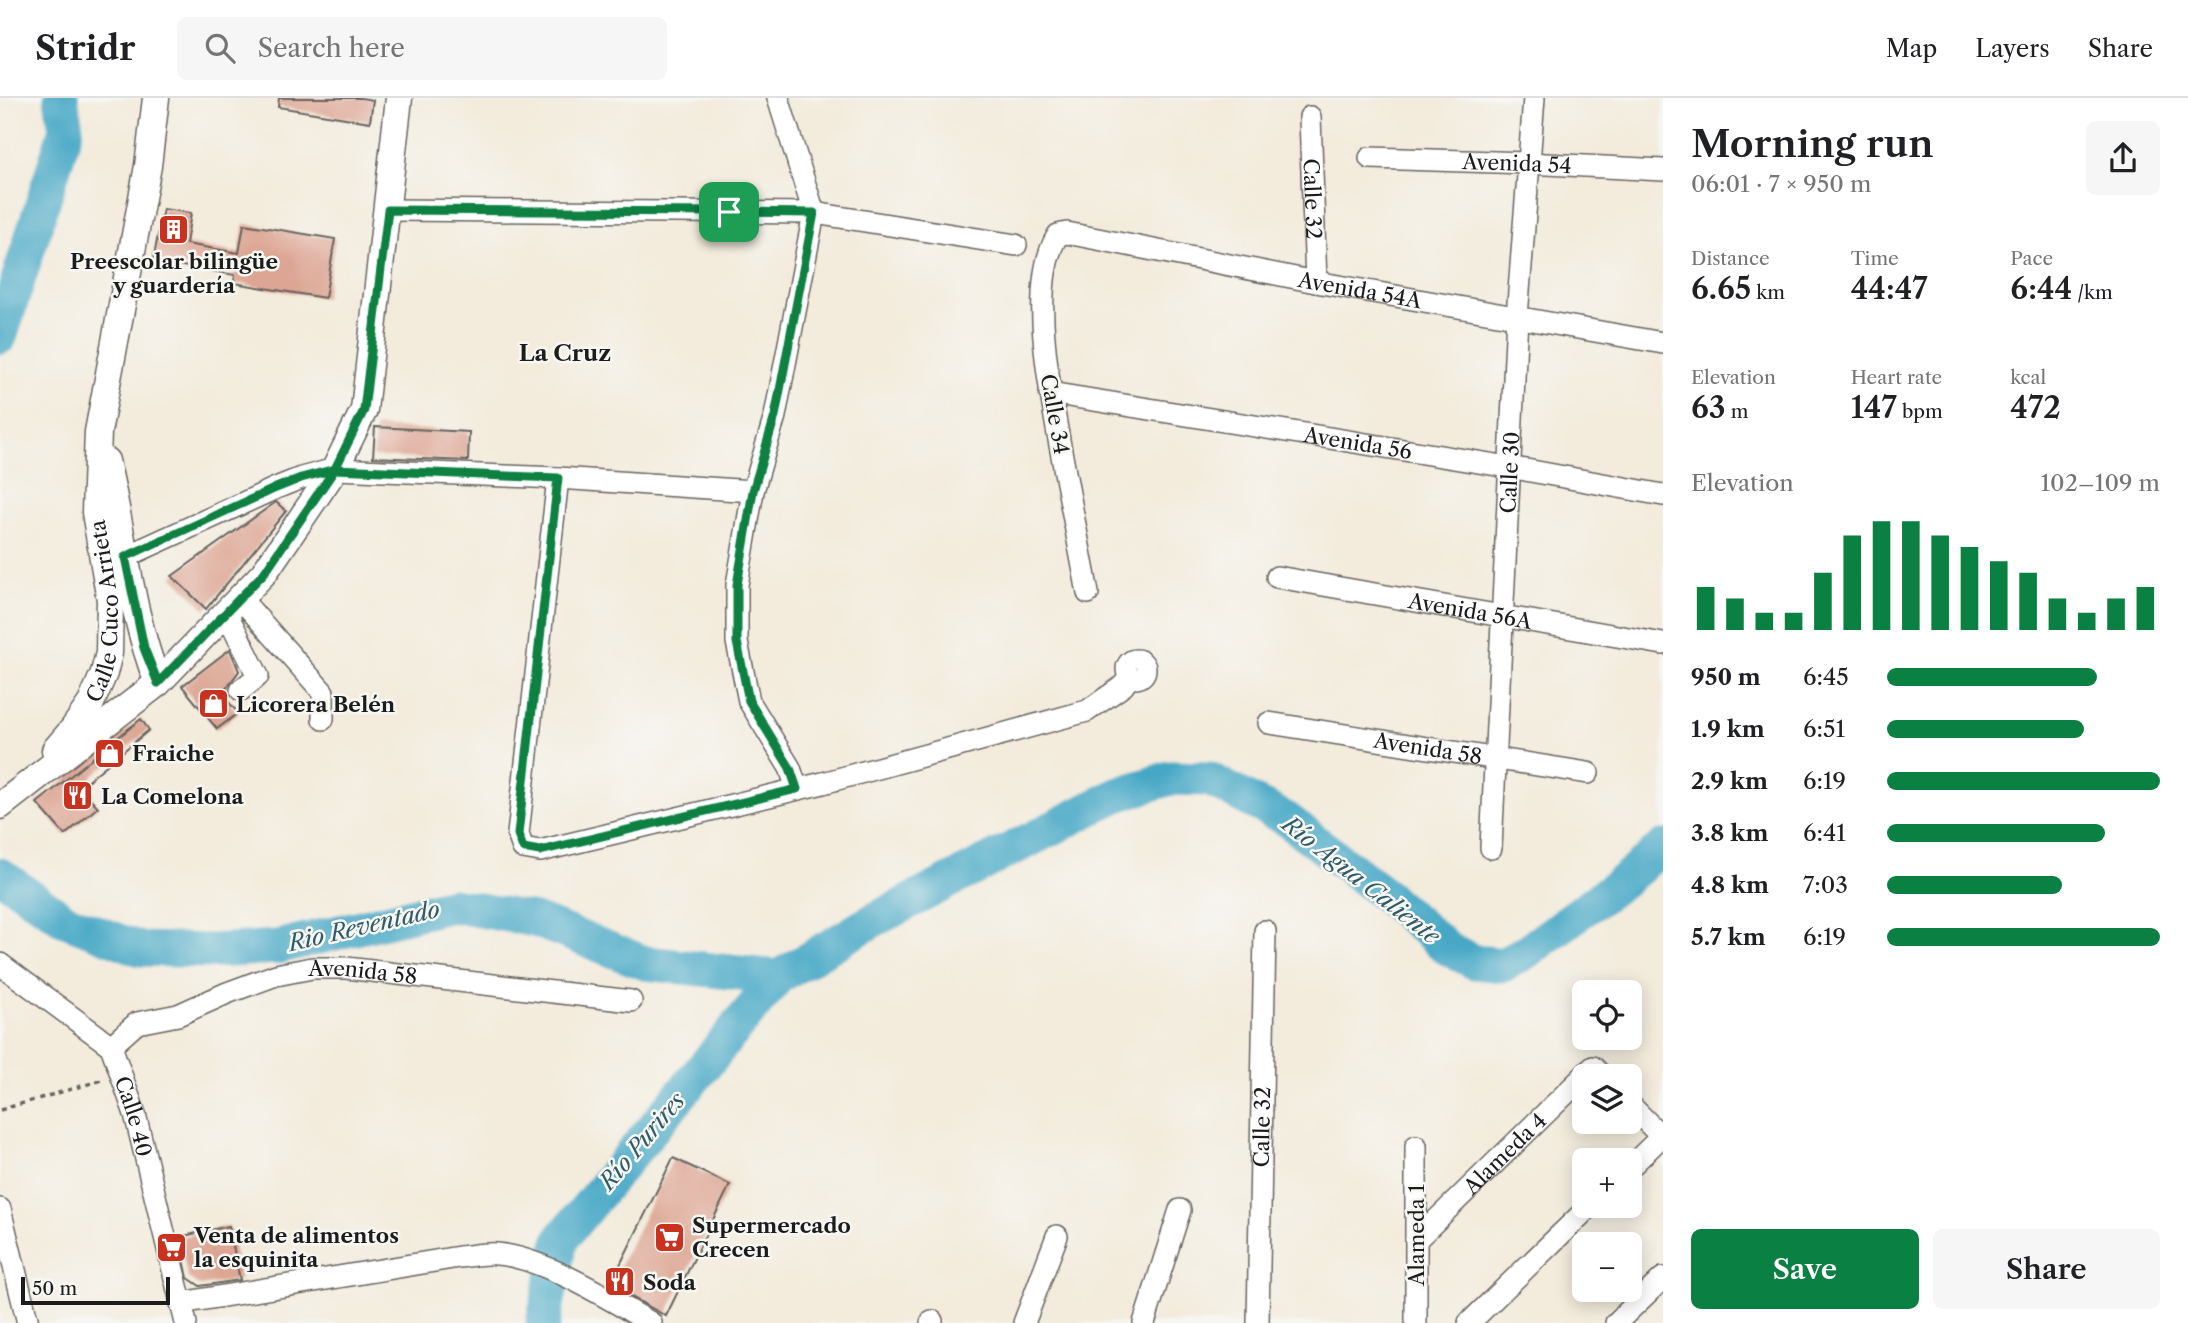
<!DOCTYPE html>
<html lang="en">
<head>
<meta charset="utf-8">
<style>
	:root { --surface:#fff; --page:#f6f6f6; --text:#202124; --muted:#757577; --line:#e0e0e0; --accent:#0b8043 }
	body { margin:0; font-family:"Libre Caslon Text",serif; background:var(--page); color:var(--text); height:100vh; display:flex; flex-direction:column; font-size:26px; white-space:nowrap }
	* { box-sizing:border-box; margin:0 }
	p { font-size:23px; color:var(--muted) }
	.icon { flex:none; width:38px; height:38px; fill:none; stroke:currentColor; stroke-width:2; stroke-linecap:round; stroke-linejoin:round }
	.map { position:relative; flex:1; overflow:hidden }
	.side { display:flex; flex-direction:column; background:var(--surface); width:525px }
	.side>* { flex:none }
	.tools { position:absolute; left:1572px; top:882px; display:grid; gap:14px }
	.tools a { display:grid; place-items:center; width:70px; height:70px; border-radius:10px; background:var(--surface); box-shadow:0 4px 18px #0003; font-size:35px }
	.scale { position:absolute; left:21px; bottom:18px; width:149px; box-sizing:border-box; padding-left:7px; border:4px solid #1c1c1c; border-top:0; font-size:19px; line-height:24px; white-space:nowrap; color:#1c1c1c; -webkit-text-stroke:5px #f6f6f2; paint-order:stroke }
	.pin { position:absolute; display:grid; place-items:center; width:60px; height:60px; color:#fff; margin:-30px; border-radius:14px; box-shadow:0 4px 10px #0006 }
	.round { display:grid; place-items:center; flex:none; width:74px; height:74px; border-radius:10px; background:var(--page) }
	.overview { display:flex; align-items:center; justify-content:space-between; height:119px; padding:0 28px }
	h1 { font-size:38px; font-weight:600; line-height:52px }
	.figures { display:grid; grid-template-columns:repeat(3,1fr); gap:10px; height:119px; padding:7px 28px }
	.figures div { display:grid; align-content:center }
	.figures b { font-size:30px; font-weight:600 }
	.figures small { font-size:19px; font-weight:400 }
	.figures p { font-size:19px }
	.chart { height:196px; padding:14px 28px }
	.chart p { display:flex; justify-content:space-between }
	.chart svg { width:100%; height:126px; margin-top:7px; stroke:var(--accent); stroke-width:6 }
	.primary-button { display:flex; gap:14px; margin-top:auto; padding:14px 28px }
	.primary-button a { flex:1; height:80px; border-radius:10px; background:var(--accent); color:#fff; font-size:28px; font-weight:600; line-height:80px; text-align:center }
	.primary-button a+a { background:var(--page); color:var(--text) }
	ul { padding:0 28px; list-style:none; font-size:23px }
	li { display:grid; grid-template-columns:112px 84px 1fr; align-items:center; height:52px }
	li i { height:18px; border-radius:9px; background:var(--accent) }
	header { display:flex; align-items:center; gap:42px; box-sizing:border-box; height:98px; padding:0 35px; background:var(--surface); border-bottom:2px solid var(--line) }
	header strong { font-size:33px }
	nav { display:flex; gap:38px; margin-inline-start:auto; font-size:24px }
	.search { width:490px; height:63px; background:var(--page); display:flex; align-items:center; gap:18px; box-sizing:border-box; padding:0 24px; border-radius:10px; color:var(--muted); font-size:26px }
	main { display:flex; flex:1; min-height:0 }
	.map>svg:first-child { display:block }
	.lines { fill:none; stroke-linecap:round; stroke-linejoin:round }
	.river { stroke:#47a8c6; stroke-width:35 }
	.building { fill:#dda593 }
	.minor-casing { stroke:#67645f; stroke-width:24 }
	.major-casing { stroke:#67645f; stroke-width:29 }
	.path { stroke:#67645f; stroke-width:3.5; stroke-dasharray:5 5; stroke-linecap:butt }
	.minor { stroke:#fff; stroke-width:21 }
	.major { stroke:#fff; stroke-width:26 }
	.route-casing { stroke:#fff; stroke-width:14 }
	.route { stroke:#0b8043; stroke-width:9 }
	.labels { text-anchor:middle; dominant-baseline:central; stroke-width:5; stroke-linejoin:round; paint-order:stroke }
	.street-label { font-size:21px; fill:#1c1c1c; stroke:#f6f6f2 }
	.poi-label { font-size:21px; font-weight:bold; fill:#1c1c1c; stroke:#f6f6f2; text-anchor:start }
	.neighbourhood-label { font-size:23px; font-weight:bold; fill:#1c1c1c; stroke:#f6f6f2 }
	.water-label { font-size:23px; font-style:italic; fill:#2f5b68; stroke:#f6f6f2 }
</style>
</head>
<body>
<header>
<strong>Stridr</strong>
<div class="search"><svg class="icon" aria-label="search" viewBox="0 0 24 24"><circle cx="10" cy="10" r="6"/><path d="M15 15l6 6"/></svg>Search here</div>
<nav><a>Map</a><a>Layers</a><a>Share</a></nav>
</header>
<main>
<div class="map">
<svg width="1663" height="1225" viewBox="0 0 1663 1225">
	<rect width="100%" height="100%" fill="#f6f6f2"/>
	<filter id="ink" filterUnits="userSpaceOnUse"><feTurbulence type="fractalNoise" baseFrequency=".0143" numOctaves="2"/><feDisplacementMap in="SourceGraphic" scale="14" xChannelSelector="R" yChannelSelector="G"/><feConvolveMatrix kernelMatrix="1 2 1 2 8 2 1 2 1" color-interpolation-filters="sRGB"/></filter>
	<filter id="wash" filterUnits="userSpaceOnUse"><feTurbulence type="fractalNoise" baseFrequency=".00686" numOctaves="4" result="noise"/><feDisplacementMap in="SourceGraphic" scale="28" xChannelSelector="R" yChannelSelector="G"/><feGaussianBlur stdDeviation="1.57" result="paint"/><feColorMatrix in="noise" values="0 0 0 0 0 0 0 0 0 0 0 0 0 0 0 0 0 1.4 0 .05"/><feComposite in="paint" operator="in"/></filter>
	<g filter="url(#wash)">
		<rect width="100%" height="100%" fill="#f3ebdb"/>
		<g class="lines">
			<path class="river" d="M 0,239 L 66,31 L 61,0
				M 0,777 L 65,822 L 140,851 L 213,853 L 277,849 L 452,807 L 535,822 L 645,865 L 778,879
				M 543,1225 L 561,1141 L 778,879 L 872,823 L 1117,697 L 1170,680 L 1209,681 L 1286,721 L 1380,793 L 1447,850 L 1474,864 L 1503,867 L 1529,852 L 1624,782 L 1663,749"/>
		</g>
		<g id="blocks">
			<path class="building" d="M 279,0 L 361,0 L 373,2 L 370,24 L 278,9 Z
				M 163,111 L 191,115 L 186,146 L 239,155 L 244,126 L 335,141 L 325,200 L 234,185 L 235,177 L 153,163 Z
				M 375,329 L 469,334 L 468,363 L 373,359 Z
				M 276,404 L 286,413 L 206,511 L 172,478 Z
				M 230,551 L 239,573 L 222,596 L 238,615 L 217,631 L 182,588 Z
				M 141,621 L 149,632 L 80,689 L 98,709 L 65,737 L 37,705 Z
				M 673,1060 L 730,1087 L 666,1218 L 610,1187 Z
				M 229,1128 L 240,1182 L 200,1188 L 188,1180 L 179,1139 Z"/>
		</g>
	</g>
	<g filter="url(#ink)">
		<use href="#blocks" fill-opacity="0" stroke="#67645f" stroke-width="2"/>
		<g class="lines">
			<defs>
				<g id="minor">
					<path d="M 778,0 L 814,115 L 775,318 L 753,393 L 737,487 L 737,544 L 749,603 L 790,670 L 797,691"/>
					<path id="s1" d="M 1310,19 L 1316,184"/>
					<path id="s2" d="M 1370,60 L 1527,65 L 1663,72"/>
					<path d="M 388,112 L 814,115 L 1016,147"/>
					<path id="s3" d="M 1050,295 L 1509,369 L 1663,397"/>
					<path d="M 558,380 L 518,736 L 523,750 L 540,753 L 823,685 L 1087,613 L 1123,588 L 1130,578"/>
					<path d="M 125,459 L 276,390 L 301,380 L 335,371 L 558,380 L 753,393"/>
					<path id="s4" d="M 1277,479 L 1663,546"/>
					<path id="s5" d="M 1088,495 C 1080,453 1072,411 1064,369 C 1054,312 1025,187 1058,137 L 1067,135 L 1316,184 L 1663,245"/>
					<path d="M 240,500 L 323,594 L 323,621"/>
					<path d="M 226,514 L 258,578 L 241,592"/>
					<circle cx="1136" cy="571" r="9"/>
					<path id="s6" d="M 1269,625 L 1588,675"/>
					<path id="s7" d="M 1491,750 L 1517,219 L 1534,0"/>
					<path id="s8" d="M 0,866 L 111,948 L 135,1016 L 186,1225"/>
					<path id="s9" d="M 111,948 L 137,925 L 178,917 L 227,895 L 276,877 L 312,870 L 346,870 L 631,903"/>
					<path d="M 1629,1006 L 1663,1040"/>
					<path d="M 1629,1070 L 1663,1037"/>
					<path d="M 0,1111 L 28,1225"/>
					<path id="s10" d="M 1416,1142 L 1593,969 L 1602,978"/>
					<path d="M 181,1205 L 459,1159 C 471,1158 485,1155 497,1156 C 542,1159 611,1202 651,1225"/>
					<path d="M 931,1225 L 932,1223"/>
					<path d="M 1024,1225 L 1057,1138"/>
					<path d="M 1144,1225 L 1180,1112"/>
					<path id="s11" d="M 1258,1225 L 1265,833"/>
					<path d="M 1416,1225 L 1416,1048"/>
					<path d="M 1469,1225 L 1590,1108"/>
					<path d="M 1616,1225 L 1663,1180"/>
				</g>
				<g id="major">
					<path d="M 106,363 C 124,437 130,514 158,585"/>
					<path id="s12" d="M 55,652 L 73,631 L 91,605 L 104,575 L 109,555 L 110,502 L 95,414 L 98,334 L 148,68 L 156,0"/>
					<path d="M 0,708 L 158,585 L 264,475 L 335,371 L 364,312 L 399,0"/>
				</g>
			</defs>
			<use href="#minor" class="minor-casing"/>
			<use href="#major" class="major-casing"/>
			<path class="path" d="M 0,1012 L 102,982"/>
			<use href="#minor" class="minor"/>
			<use href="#major" class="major"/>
		</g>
	</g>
	<g class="lines" filter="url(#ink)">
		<defs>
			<path id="route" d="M 729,114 L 388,112 L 364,312 L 335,371 L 301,380 L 276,390 L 125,459 L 144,550 L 158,585 L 264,475 L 335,371 L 558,380 L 518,736 L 523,750 L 540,753 L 797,691 L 790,670 L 749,603 L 737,544 L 737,487 L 753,393 L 775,318 L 814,115 L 729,114"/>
		</defs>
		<use href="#route" class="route-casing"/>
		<use href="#route" class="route"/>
	</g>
	<defs>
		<symbol id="building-square" viewBox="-11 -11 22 22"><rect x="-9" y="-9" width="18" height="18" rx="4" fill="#c8321e" stroke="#f6f6f2"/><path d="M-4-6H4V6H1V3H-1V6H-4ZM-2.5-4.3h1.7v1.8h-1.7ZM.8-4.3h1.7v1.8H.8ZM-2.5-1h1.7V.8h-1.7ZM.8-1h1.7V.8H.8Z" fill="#fff"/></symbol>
		<symbol id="shop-square" viewBox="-11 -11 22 22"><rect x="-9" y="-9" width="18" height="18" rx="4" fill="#c8321e" stroke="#f6f6f2"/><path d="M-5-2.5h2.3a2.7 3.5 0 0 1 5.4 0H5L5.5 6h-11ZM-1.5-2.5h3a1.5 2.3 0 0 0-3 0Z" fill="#fff"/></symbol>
		<symbol id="restaurant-square" viewBox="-11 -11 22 22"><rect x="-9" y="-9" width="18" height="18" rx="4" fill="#c8321e" stroke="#f6f6f2"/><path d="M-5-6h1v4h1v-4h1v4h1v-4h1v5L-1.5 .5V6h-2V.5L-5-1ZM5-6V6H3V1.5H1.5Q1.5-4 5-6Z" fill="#fff"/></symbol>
		<symbol id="supermarket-square" viewBox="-11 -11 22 22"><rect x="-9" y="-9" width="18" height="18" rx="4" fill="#c8321e" stroke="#f6f6f2"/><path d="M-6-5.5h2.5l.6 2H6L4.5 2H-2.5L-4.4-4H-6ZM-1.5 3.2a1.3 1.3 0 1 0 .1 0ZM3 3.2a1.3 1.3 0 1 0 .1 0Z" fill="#fff"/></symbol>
	</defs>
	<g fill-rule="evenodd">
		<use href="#building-square" x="156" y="114" width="35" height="35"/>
		<use href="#shop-square" x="196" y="588" width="35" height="35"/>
		<use href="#shop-square" x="92" y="638" width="35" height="35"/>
		<use href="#restaurant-square" x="60" y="680" width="35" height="35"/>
		<use href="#supermarket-square" x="652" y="1122" width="35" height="35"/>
		<use href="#supermarket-square" x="154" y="1132" width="35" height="35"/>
		<use href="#restaurant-square" x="602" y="1166" width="35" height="35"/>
	</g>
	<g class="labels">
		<g class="street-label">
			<text stroke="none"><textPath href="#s2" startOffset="147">Avenida 54</textPath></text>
			<text stroke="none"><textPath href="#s1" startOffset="82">Calle 32</textPath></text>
			<text stroke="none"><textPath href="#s5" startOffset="672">Avenida 54A</textPath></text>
			<text transform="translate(1055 316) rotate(80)">Calle 34</text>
			<text stroke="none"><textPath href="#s3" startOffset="312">Avenida 56</textPath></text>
			<text stroke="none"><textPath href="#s7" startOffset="376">Calle 30</textPath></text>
			<text stroke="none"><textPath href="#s12" startOffset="154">Calle Cuco Arrieta</textPath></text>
			<text stroke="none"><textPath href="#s4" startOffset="196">Avenida 56A</textPath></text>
			<text stroke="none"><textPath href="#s6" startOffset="161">Avenida 58</textPath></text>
			<text stroke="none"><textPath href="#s9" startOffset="270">Avenida 58</textPath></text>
			<text stroke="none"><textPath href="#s8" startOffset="212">Calle 40</textPath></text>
			<text stroke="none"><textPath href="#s11" startOffset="196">Calle 32</textPath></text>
			<text stroke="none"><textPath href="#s10" startOffset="124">Alameda 4</textPath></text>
			<text transform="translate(1416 1137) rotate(-90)">Alameda 1</text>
		</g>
		<g class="poi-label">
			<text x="174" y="163" text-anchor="middle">Preescolar bilingüe<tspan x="174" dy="24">y guardería</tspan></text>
			<text x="236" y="606">Licorera Belén</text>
			<text x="132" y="655">Fraiche</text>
			<text x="101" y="698">La Comelona</text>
			<text x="692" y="1127">Supermercado<tspan x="692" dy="24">Crecen</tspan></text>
			<text x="194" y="1137">Venta de alimentos<tspan x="194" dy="24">la esquinita</tspan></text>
			<text x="643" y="1184">Soda</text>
		</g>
		<g class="neighbourhood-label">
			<text x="565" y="255">La Cruz</text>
		</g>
		<g class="water-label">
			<text transform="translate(1361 782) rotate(38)">Río Agua Caliente</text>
			<text transform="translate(364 828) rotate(-13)">Rio Reventado</text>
			<text transform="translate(642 1043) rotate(-50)">Río Purires</text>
		</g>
	</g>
</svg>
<div class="tools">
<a><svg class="icon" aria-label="locate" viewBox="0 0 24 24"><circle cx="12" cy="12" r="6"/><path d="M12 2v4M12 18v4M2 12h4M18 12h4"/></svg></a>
<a><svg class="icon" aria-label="layers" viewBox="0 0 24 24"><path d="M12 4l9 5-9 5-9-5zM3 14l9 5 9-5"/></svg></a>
<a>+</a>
<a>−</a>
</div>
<div class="scale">50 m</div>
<div class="pin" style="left:729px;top:114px;background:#1e9e55"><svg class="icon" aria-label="arrive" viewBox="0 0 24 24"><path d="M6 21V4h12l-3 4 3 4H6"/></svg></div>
</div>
<section class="side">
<div class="overview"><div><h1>Morning run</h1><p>06:01 · 7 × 950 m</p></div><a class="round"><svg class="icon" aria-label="share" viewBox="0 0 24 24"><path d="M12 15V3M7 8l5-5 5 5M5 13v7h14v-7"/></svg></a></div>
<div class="figures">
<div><p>Distance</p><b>6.65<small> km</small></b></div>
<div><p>Time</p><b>44:47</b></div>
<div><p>Pace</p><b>6:44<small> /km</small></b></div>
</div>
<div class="figures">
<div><p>Elevation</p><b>63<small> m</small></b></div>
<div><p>Heart rate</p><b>147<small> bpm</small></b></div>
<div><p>kcal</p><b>472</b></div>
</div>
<div class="chart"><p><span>Elevation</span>102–109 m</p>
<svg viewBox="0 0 160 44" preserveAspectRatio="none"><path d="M5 44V29M15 44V33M25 44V38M35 44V38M45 44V24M55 44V11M65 44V6M75 44V6M85 44V11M95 44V15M105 44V20M115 44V24M125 44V33M135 44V38M145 44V33M155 44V29"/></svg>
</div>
<ul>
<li><b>950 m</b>6:45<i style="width:77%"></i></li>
<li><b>1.9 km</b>6:51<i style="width:72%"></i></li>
<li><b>2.9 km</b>6:19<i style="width:100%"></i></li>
<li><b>3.8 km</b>6:41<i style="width:80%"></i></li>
<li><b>4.8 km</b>7:03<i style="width:64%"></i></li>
<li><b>5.7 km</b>6:19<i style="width:100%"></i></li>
</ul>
<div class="primary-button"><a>Save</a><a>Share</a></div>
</section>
</main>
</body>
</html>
